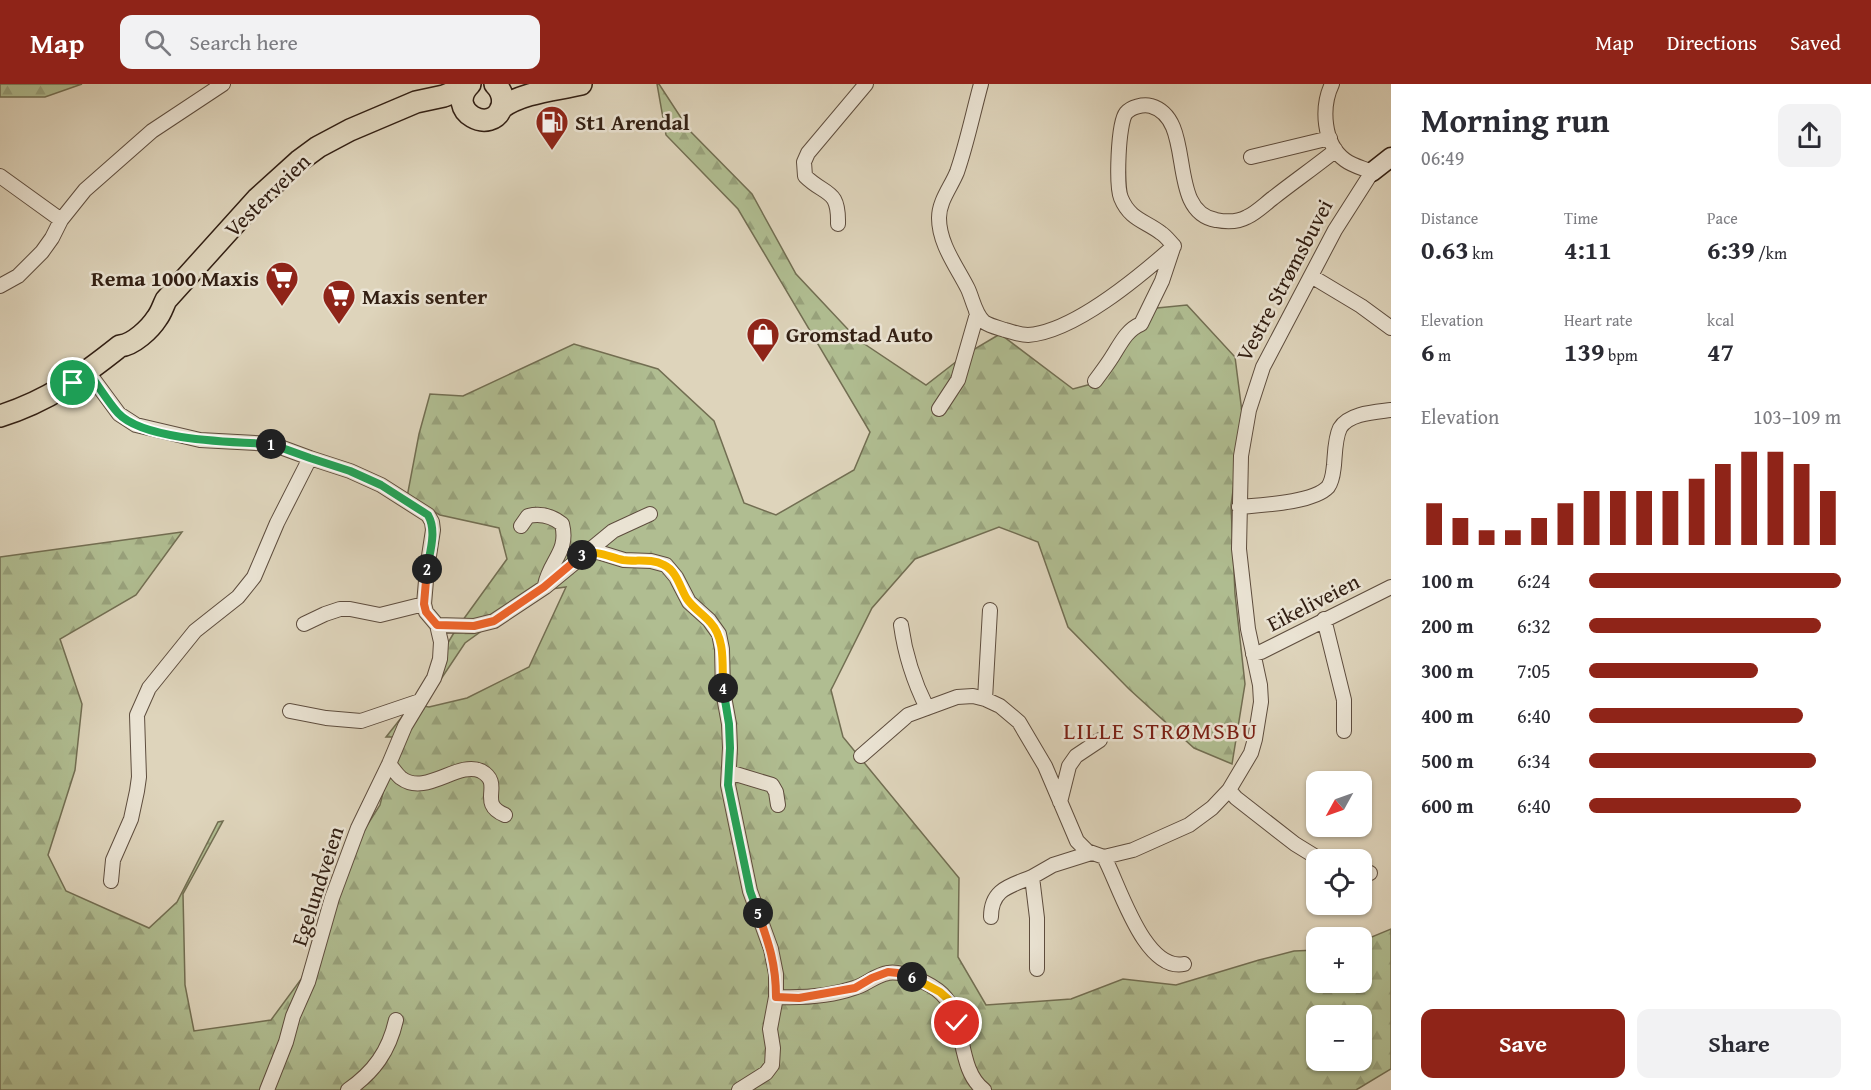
<!DOCTYPE html>
<html lang="en">
<head>
<meta charset="utf-8">
<style>
	:root { --surface:#fff; --page:#f2f2f3; --text:#2b2b33; --muted:#7c7c81; --accent:#8f2418 }
	body { margin:0; font-family:"Gentium Book Plus",serif; background:var(--page); color:var(--text); height:100vh; display:flex; flex-direction:column; font-size:22px; white-space:nowrap }
	* { box-sizing:border-box; margin:0 }
	p { font-size:20px; color:var(--muted) }
	.icon { flex:none; width:33px; height:33px; fill:none; stroke:currentColor; stroke-width:2; stroke-linecap:round; stroke-linejoin:round }
	.map { position:relative; flex:1; overflow:hidden }
	.side { display:flex; flex-direction:column; background:var(--surface); width:480px }
	.side>* { flex:none }
	.needle { width:39px; rotate:230deg }
	.fabs { position:absolute; left:1306px; top:687px; display:grid; gap:12px }
	.fabs a { display:grid; place-items:center; width:66px; height:66px; border-radius:12px; background:var(--surface); box-shadow:0 2px 4px #0004; font-size:30px }
	.pin { position:absolute; display:grid; place-items:center; width:51px; height:51px; color:#fff; margin:-26px; border:3px solid #fff; border-radius:50%; box-shadow:0 2px 6px #0007 }
	.km { position:absolute; width:30px; height:30px; margin:-15px; border-radius:50%; background:#222; color:#fff; font-size:16px; line-height:30px; text-align:center }
	.round { display:grid; place-items:center; flex:none; width:63px; height:63px; border-radius:12px; background:var(--page) }
	.head { display:flex; align-items:center; justify-content:space-between; height:102px; padding:0 30px }
	h1 { font-size:33px; font-weight:800; line-height:45px }
	.metrics { display:grid; grid-template-columns:repeat(3,1fr); gap:9px; height:102px; padding:6px 30px }
	.metrics div { display:grid; align-content:center }
	.metrics b { font-size:26px; font-weight:800 }
	.metrics small { font-size:16px; font-weight:400 }
	.metrics p { font-size:16px }
	.chart { height:168px; padding:12px 30px }
	.chart p { display:flex; justify-content:space-between }
	.chart svg { width:100%; height:108px; margin-top:6px; stroke:var(--accent); stroke-width:6 }
	.primary-button { display:flex; gap:12px; margin-top:auto; padding:12px 30px }
	.primary-button a { flex:1; height:69px; border-radius:12px; background:var(--accent); color:#fff; font-size:24px; font-weight:800; line-height:69px; text-align:center }
	.primary-button a+a { background:var(--page); color:var(--text) }
	ul { padding:0 30px; list-style:none; font-size:20px }
	li { display:grid; grid-template-columns:96px 72px 1fr; align-items:center; height:45px }
	li i { height:15px; border-radius:8px; background:var(--accent) }
	header { display:flex; align-items:center; gap:36px; box-sizing:border-box; height:84px; padding:0 30px; background:var(--accent); color:#fff }
	header strong { font-size:28px }
	nav { display:flex; gap:33px; margin-inline-start:auto; font-size:21px }
	.search { width:420px; height:54px; background:var(--page); display:flex; align-items:center; gap:15px; box-sizing:border-box; padding:0 21px; border-radius:12px; color:var(--muted); font-size:22px }
	main { display:flex; flex:1; min-height:0 }
	.map>svg:first-child { display:block }
	.forest { fill:url(#forest-firs); stroke:#726e52; stroke-width:1.5; fill-rule:evenodd }
	.lines { fill:none; stroke-linecap:round; stroke-linejoin:round }
	.street-casing { stroke:#5e4d3e; stroke-width:16 }
	.secondary-casing { stroke:#332014; stroke-width:21 }
	.primary-casing { stroke:#332014; stroke-width:24 }
	.street { stroke:#eae3d3; stroke-width:14 }
	.secondary { stroke:#eae3d3; stroke-width:18 }
	.primary { stroke:#ded4bb; stroke-width:21 }
	.split-1-casing { stroke:#fff; stroke-width:12 }
	.split-2-casing { stroke:#fff; stroke-width:12 }
	.split-3-casing { stroke:#fff; stroke-width:12 }
	.split-4-casing { stroke:#fff; stroke-width:12 }
	.split-5-casing { stroke:#fff; stroke-width:12 }
	.split-6-casing { stroke:#fff; stroke-width:12 }
	.split-7-casing { stroke:#fff; stroke-width:12 }
	.split-1 { stroke:#22a559; stroke-width:8 }
	.split-2 { stroke:#22a559; stroke-width:8 }
	.split-3 { stroke:#f0652b; stroke-width:8 }
	.split-4 { stroke:#f5b400; stroke-width:8 }
	.split-5 { stroke:#22a559; stroke-width:8 }
	.split-6 { stroke:#f0652b; stroke-width:8 }
	.split-7 { stroke:#f5b400; stroke-width:8 }
	.labels { text-anchor:middle; dominant-baseline:central; stroke-width:5; stroke-linejoin:round; paint-order:stroke }
	.poi-label { font-size:22px; font-weight:bold; fill:#332014; stroke:#eae3d3; text-anchor:start }
	.street-label { font-size:22px; fill:#332014; stroke:#eae3d3 }
	.neighbourhood-label { font-size:24px; letter-spacing:1.5px; fill:#7a1f14; stroke:#eae3d3 }
</style>
</head>
<body>
<header>
<strong>Map</strong>
<div class="search"><svg class="icon" aria-label="search" viewBox="0 0 24 24"><circle cx="10" cy="10" r="6"/><path d="M15 15l6 6"/></svg>Search here</div>
<nav><a>Map</a><a>Directions</a><a>Saved</a></nav>
</header>
<main>
<div class="map">
<svg width="1391" height="1006" viewBox="0 0 1391 1006">
	<defs>
		<pattern id="forest-firs" width="22" height="20" patternUnits="userSpaceOnUse" patternTransform="scale(1.5)"><rect width="22" height="20" fill="#b0bd91"/><path d="M5 1l3.5 6h-7zM16 11l3.5 6h-7z" fill="#98a27c"/></pattern>
	</defs>
	<rect width="100%" height="100%" fill="#ded4bb"/>
	<filter id="stains"><feTurbulence type="fractalNoise" baseFrequency=".00333" numOctaves="4"/><feColorMatrix values="0 0 0 0 .2 0 0 0 0 .09 0 0 0 0 .02 0 0 0 .5 -.17"/></filter>
	<radialGradient id="worn" r=".72"><stop offset=".6" stop-color="#630" stop-opacity="0"/><stop offset="1" stop-color="#630" stop-opacity=".3"/></radialGradient>
	<path class="forest" d="M 0,0 L 82,0 L 45,13 L 0,13 Z
		M 657,0 L 659,0 L 689,46 L 752,110 L 796,190 L 857,255 L 926,301 L 966,270 L 1000,250 L 1073,305 L 1095,299 L 1147,225 L 1187,221 L 1235,273 L 1243,336 L 1231,421 L 1235,510 L 1245,600 L 1232,680 L 1194,664 L 1129,605 L 1068,543 L 1038,458 L 999,443 L 915,475 L 872,524 L 831,606 L 843,653 L 959,794 L 958,873 L 986,921 L 1071,915 L 1123,895 L 1176,901 L 1259,876 L 1294,867 L 1317,866 L 1317,898 L 1362,898 L 1362,857 L 1391,845 L 1391,985 L 1356,1006 L 0,1006 L 0,473 L 182,448 L 136,511 L 60,555 L 82,620 L 75,686 L 48,771 L 66,807 L 149,844 L 177,818 L 218,738 L 223,737 L 183,810 L 185,901 L 194,947 L 271,936 L 302,894 L 331,798 L 380,721 L 397,653 L 386,653 L 409,624 L 455,547 L 507,475 L 499,444 L 440,431 L 407,413 L 419,350 L 430,310 L 463,312 L 574,260 L 658,285 L 714,337 L 744,419 L 776,431 L 854,386 L 870,348 L 738,125 L 666,51 ZM 566,503 L 529,583 L 467,614 L 429,623 L 423,622 L 465,559 L 537,507 ZM 1317,932 L 1362,932 L 1362,976 L 1317,976 Z"/>
	<g class="lines">
		<defs>
			<path id="street" d="M 981,0 C 973,29 967,59 957,88 C 951,103 939,117 939,134 C 939,160 957,183 968,205 C 973,216 975,230 984,238 C 990,242 999,244 1005,246 C 1013,248 1020,251 1028,251 C 1074,248 1139,193 1174,162
				M 1251,73 L 1330,54
				M 0,92 L 61,136
				M 838,140 C 839,104 825,112 805,92 L 804,78 L 808,69 L 866,0
				M 1174,162 C 1170,158 1166,152 1161,149 C 1146,137 1130,136 1121,114 C 1116,102 1118,39 1126,29 C 1131,23 1143,20 1151,22 C 1197,35 1165,127 1216,136 C 1226,138 1238,138 1247,133 C 1256,129 1265,120 1273,114 C 1292,99 1312,85 1331,70 L 1335,65
				M 1311,192 L 1361,222 L 1391,244
				M 0,202 L 18,192 L 42,168 L 52,154 L 61,136 L 85,106 L 152,47 L 223,0
				M 88,288 L 119,330 L 136,341 L 200,356 L 272,360 L 310,374 L 277,439 L 254,493 L 238,513 L 195,547 L 149,604 L 137,631 L 139,693 L 137,707 L 131,735 L 113,776 L 111,797
				M 1095,297 C 1101,289 1107,281 1112,273 C 1120,261 1126,246 1141,240 L 1162,197 L 1173,164
				M 939,325 L 958,296 L 977,230 L 976,227
				M 1239,423 C 1260,421 1313,419 1328,403 C 1333,396 1333,388 1334,381 C 1335,370 1335,354 1340,344 C 1349,329 1376,328 1391,326
				M 521,442 L 528,432 C 541,429 552,432 562,440 C 569,468 550,476 545,501
				M 581,472 L 586,469 L 598,468 L 624,476 L 651,477 L 666,481 L 676,493 L 689,518 L 709,536 L 719,550 L 722,565 L 723,607 L 729,640 L 730,664 L 728,701 L 750,807 L 771,865 L 776,890 L 776,913 L 770,945 L 773,964 L 772,981 L 766,989 L 739,1006
				M 1324,535 L 1344,616 L 1344,647
				M 304,540 L 325,530 L 340,525 L 350,525 L 380,531 L 424,520
				M 437,541 L 474,542 L 494,537 L 545,503 L 613,447 L 650,430
				M 901,541 C 905,570 914,598 927,624
				M 1253,570 L 1261,568 L 1391,503
				M 985,615 L 990,526
				M 290,627 L 326,634 L 361,637 L 420,617
				M 861,672 L 908,631 L 957,613 L 973,612 L 985,615 L 1000,622 L 1019,638 L 1045,682 L 1077,757 L 1087,767 L 1104,773 L 1133,766 L 1189,741 L 1212,724 L 1229,706 L 1251,669 L 1255,655 L 1261,618 L 1260,601 L 1248,545 L 1239,465 L 1241,372 L 1249,326 L 1263,283 L 1335,146 L 1372,88 C 1363,84 1353,82 1345,76 C 1323,60 1321,23 1332,0
				M 389,680 C 393,684 396,690 401,694 C 426,713 458,676 481,687 C 505,700 476,719 505,731
				M 729,688 L 772,701 L 776,708 L 778,721
				M 1229,706 L 1236,714 L 1295,760 L 1321,776
				M 1060,718 L 1069,682 L 1076,672 L 1100,656
				M 1104,773 C 1119,800 1144,888 1184,880
				M 1362,789 L 1370,789
				M 991,833 C 991,805 1010,802 1032,793
				M 1037,885 L 1037,834 L 1032,793 L 1053,781 L 1091,769
				M 776,913 C 800,914 831,912 854,904 C 866,901 875,891 888,889 C 902,886 932,900 942,910 C 967,934 956,985 984,1006
				M 267,1006 L 286,958 L 293,932 L 308,898 L 332,814 L 358,744 L 389,680 L 405,642 L 434,594 L 440,575 L 441,558 L 437,541 L 426,528 L 424,520 L 427,485 L 433,446 L 432,438 L 428,431 L 381,401 L 350,387 L 310,374
				M 348,1006 C 374,988 389,967 396,936"/>
			<path id="secondary" d="M 1372,88 L 1391,73"/>
			<path id="primary" d="M 470,0 C 443,27 493,53 502,22 C 504,13 501,6 495,0
				M 501,24 C 523,8 556,6 581,0
				M 0,332 C 48,317 81,293 120,262 C 133,261 150,245 157,234 C 161,229 163,222 166,216 L 257,115 L 299,77 L 318,63 L 350,46 L 416,18 L 444,12 L 466,3"/>
		</defs>
		<use href="#street" class="street-casing"/>
		<use href="#secondary" class="secondary-casing"/>
		<use href="#primary" class="primary-casing"/>
		<use href="#street" class="street"/>
		<use href="#secondary" class="secondary"/>
		<use href="#primary" class="primary"/>
	</g>
	<g class="lines">
		<defs>
			<path id="split-1" d="M 73,299 L 88,288 C 98,301 108,318 118,329 C 144,357 234,358 271,360"/>
			<path id="split-2" d="M 271,360 L 310,374 L 350,387 L 381,401 L 428,431 C 437,447 430,467 427,485"/>
			<path id="split-3" d="M 427,485 L 424,520 L 426,528 L 437,541 L 474,542 L 494,537 L 544,503 L 582,471"/>
			<path id="split-4" d="M 582,471 C 596,465 609,473 623,476 C 637,478 651,474 664,481 C 677,487 680,504 687,515 C 693,524 703,530 710,538 C 726,555 722,582 723,604"/>
			<path id="split-5" d="M 723,604 L 729,640 L 730,664 L 728,701 L 750,807 L 758,829"/>
			<path id="split-6" d="M 758,829 C 769,860 776,880 776,913 L 799,914 L 855,904 L 872,894 L 888,888 L 898,889 L 912,893"/>
			<path id="split-7" d="M 912,893 L 940,908 L 949,916 L 957,939"/>
		</defs>
		<use href="#split-1" class="split-1-casing"/>
		<use href="#split-2" class="split-2-casing"/>
		<use href="#split-3" class="split-3-casing"/>
		<use href="#split-4" class="split-4-casing"/>
		<use href="#split-5" class="split-5-casing"/>
		<use href="#split-6" class="split-6-casing"/>
		<use href="#split-7" class="split-7-casing"/>
		<use href="#split-1" class="split-1"/>
		<use href="#split-2" class="split-2"/>
		<use href="#split-3" class="split-3"/>
		<use href="#split-4" class="split-4"/>
		<use href="#split-5" class="split-5"/>
		<use href="#split-6" class="split-6"/>
		<use href="#split-7" class="split-7"/>
	</g>
	<defs>
		<symbol id="fuel-pin" viewBox="-11 -11 22 30"><path d="M0 17L-7.5 6A9.5 9.5 0 1 1 7.5 6Z" fill="#8f2418" stroke="#eae3d3"/><path d="M-5.5-6h7V0h2V4h1.3V-2.5L3-4.5l.8-.8L6-3V5H2.5V1h-1V6h-7ZM-4.2-4.7v3.2H.2V-4.7Z" fill="#fff"/></symbol>
		<symbol id="supermarket-pin" viewBox="-11 -11 22 30"><path d="M0 17L-7.5 6A9.5 9.5 0 1 1 7.5 6Z" fill="#8f2418" stroke="#eae3d3"/><path d="M-6-5.5h2.5l.6 2H6L4.5 2H-2.5L-4.4-4H-6ZM-1.5 3.2a1.3 1.3 0 1 0 .1 0ZM3 3.2a1.3 1.3 0 1 0 .1 0Z" fill="#fff"/></symbol>
		<symbol id="shop-pin" viewBox="-11 -11 22 30"><path d="M0 17L-7.5 6A9.5 9.5 0 1 1 7.5 6Z" fill="#8f2418" stroke="#eae3d3"/><path d="M-5-2.5h2.3a2.7 3.5 0 0 1 5.4 0H5L5.5 6h-11ZM-1.5-2.5h3a1.5 2.3 0 0 0-3 0Z" fill="#fff"/></symbol>
	</defs>
	<g fill-rule="evenodd">
		<use href="#fuel-pin" x="533" y="19" width="38" height="52"/>
		<use href="#supermarket-pin" x="263" y="175" width="38" height="52"/>
		<use href="#supermarket-pin" x="320" y="193" width="38" height="52"/>
		<use href="#shop-pin" x="744" y="231" width="38" height="52"/>
	</g>
	<g class="labels">
		<g class="poi-label">
			<text x="575" y="38">St1 Arendal</text>
			<text x="259" y="194" text-anchor="end">Rema 1000 Maxis</text>
			<text x="362" y="212">Maxis senter</text>
			<text x="786" y="250">Gromstad Auto</text>
		</g>
		<g class="street-label">
			<text transform="translate(267 111) rotate(-44)">Vesterveien</text>
			<text transform="translate(1284 196) rotate(-62)">Vestre Strømsbuvei</text>
			<text transform="translate(1313 518) rotate(-27)">Eikeliveien</text>
			<text transform="translate(317 802) rotate(-72)">Egelundveien</text>
		</g>
		<g class="neighbourhood-label">
			<text x="1161" y="646">LILLE STRØMSBU</text>
		</g>
	</g>
	<rect width="100%" height="100%" filter="url(#stains)"/>
	<rect width="100%" height="100%" fill="url(#worn)"/>
</svg>
<div class="fabs">
<a><svg class="needle" viewBox="-14 -14 28 28"><path d="M0-13l5 13h-10z" fill="#e53935"/><path d="M0 13l5-13h-10z" fill="#7c7c81"/></svg></a>
<a><svg class="icon" aria-label="locate" viewBox="0 0 24 24"><circle cx="12" cy="12" r="6"/><path d="M12 2v4M12 18v4M2 12h4M18 12h4"/></svg></a>
<a>+</a>
<a>−</a>
</div>
<div class="pin" style="left:73px;top:299px;background:#1e9e55"><svg class="icon" aria-label="arrive" viewBox="0 0 24 24"><path d="M6 21V4h12l-3 4 3 4H6"/></svg></div>
<div class="pin" style="left:957px;top:939px;background:#d93025"><svg class="icon" aria-label="check" viewBox="0 0 24 24"><path d="M5 12l5 5 9-10"/></svg></div>
<b class="km" style="left:271px;top:360px">1</b>
<b class="km" style="left:427px;top:485px">2</b>
<b class="km" style="left:582px;top:471px">3</b>
<b class="km" style="left:723px;top:604px">4</b>
<b class="km" style="left:758px;top:829px">5</b>
<b class="km" style="left:912px;top:893px">6</b>
</div>
<section class="side">
<div class="head"><div><h1>Morning run</h1><p>06:49</p></div><a class="round"><svg class="icon" aria-label="share" viewBox="0 0 24 24"><path d="M12 15V3M7 8l5-5 5 5M5 13v7h14v-7"/></svg></a></div>
<div class="metrics">
<div><p>Distance</p><b>0.63<small> km</small></b></div>
<div><p>Time</p><b>4:11</b></div>
<div><p>Pace</p><b>6:39<small> /km</small></b></div>
</div>
<div class="metrics">
<div><p>Elevation</p><b>6<small> m</small></b></div>
<div><p>Heart rate</p><b>139<small> bpm</small></b></div>
<div><p>kcal</p><b>47</b></div>
</div>
<div class="chart"><p><span>Elevation</span>103–109 m</p>
<svg viewBox="0 0 160 44" preserveAspectRatio="none"><path d="M5 44V27M15 44V33M25 44V38M35 44V38M45 44V33M55 44V27M65 44V22M75 44V22M85 44V22M95 44V22M105 44V17M115 44V11M125 44V6M135 44V6M145 44V11M155 44V22"/></svg>
</div>
<ul>
<li><b>100 m</b>6:24<i style="width:100%"></i></li>
<li><b>200 m</b>6:32<i style="width:92%"></i></li>
<li><b>300 m</b>7:05<i style="width:67%"></i></li>
<li><b>400 m</b>6:40<i style="width:85%"></i></li>
<li><b>500 m</b>6:34<i style="width:90%"></i></li>
<li><b>600 m</b>6:40<i style="width:84%"></i></li>
</ul>
<div class="primary-button"><a>Save</a><a>Share</a></div>
</section>
</main>
</body>
</html>
